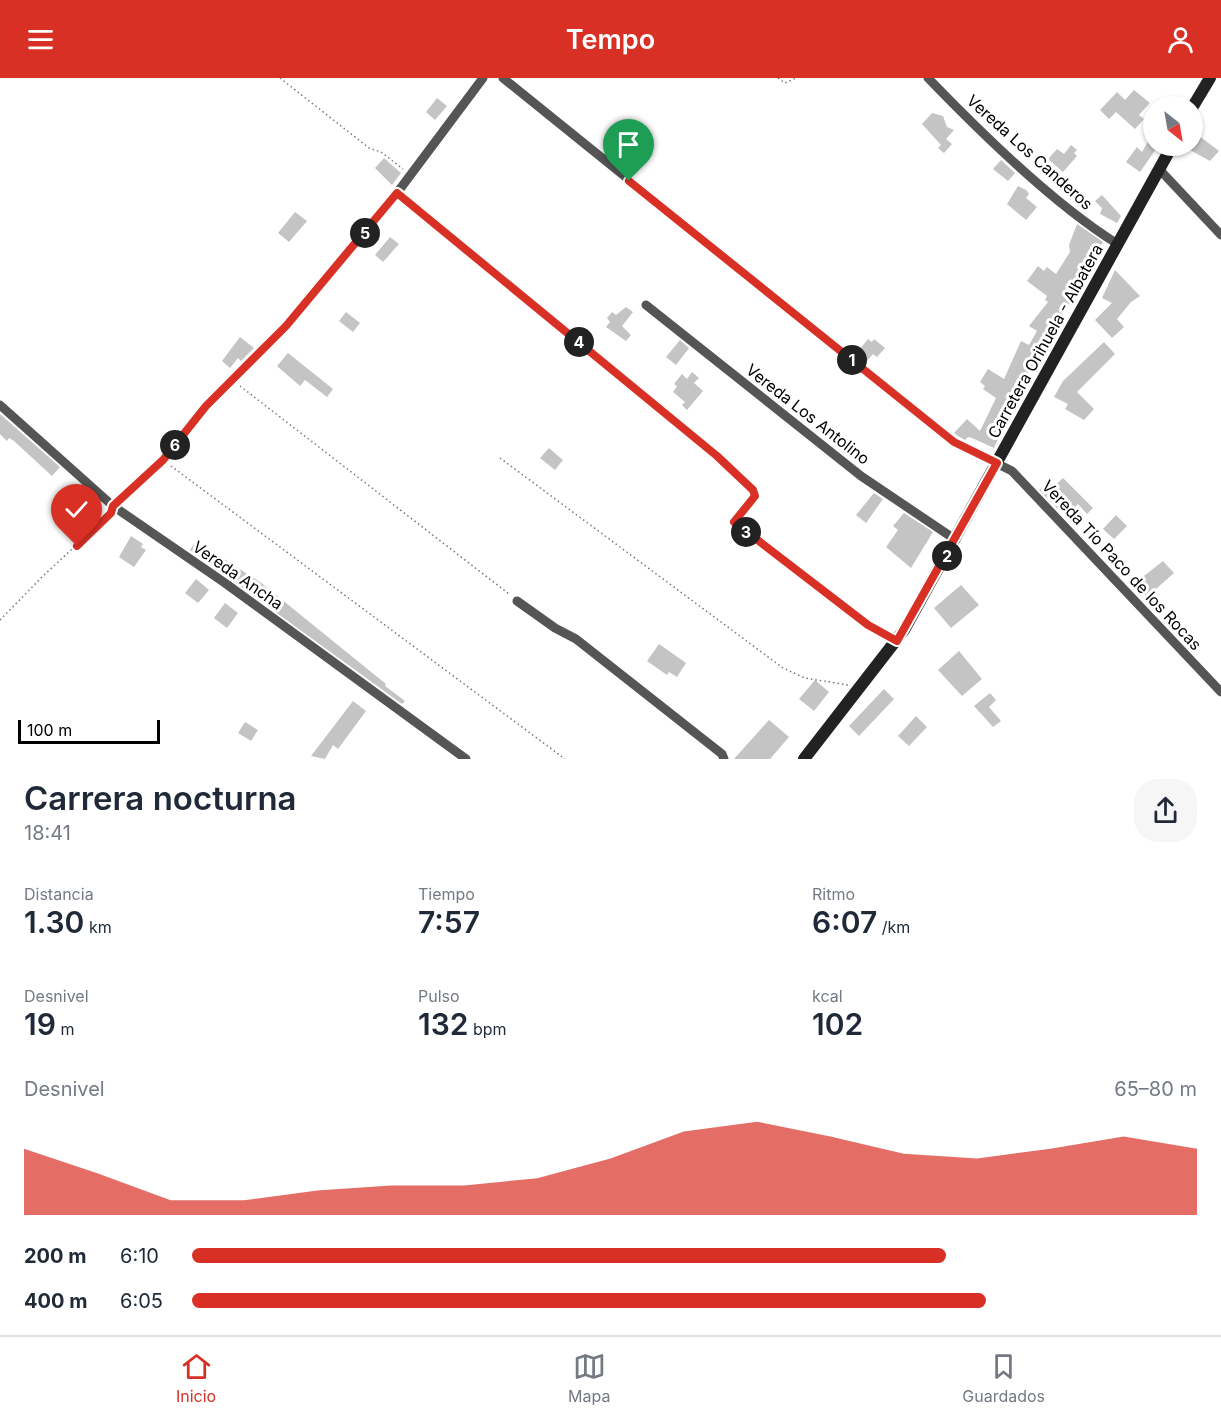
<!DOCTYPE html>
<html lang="es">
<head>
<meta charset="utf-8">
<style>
	:root { --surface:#fff; --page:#f6f6f7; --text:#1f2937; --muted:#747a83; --line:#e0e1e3; --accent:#d93025 }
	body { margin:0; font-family:Inter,sans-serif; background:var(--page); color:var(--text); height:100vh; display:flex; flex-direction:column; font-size:22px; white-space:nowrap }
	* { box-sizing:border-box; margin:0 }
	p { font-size:20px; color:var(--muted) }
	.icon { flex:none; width:33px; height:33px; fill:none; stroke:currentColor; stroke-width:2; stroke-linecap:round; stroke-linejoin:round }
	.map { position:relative; height:681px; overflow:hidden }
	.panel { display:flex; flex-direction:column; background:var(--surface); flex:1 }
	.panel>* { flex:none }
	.needle { width:39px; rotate:149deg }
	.fabs { position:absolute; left:1143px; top:18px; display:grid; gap:12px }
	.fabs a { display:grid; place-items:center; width:60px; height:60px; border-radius:50%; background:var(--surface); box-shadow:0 2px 4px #0004; font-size:30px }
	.scale { position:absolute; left:18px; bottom:15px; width:142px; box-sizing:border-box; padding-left:6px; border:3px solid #000; border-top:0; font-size:16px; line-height:21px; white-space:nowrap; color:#000; -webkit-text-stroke:4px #fff; paint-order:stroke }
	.pin { position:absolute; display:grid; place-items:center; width:51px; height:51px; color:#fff; margin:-62px -26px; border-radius:50% 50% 50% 0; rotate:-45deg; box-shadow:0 0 6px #0007 }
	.pin .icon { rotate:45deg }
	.km { position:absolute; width:30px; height:30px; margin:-15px; border-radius:50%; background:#222; color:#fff; font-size:16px; line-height:30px; text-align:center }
	.round { display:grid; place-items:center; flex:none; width:63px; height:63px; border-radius:24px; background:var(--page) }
	.summary { display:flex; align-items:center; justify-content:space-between; height:102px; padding:0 24px }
	h1 { font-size:33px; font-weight:600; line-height:45px }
	.figures { display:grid; grid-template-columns:repeat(3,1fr); gap:9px; height:102px; padding:6px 24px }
	.figures div { display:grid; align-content:center }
	.figures b { font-size:30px; font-weight:600 }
	.figures small { font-size:16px; font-weight:400 }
	.figures p { font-size:16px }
	.chart { height:168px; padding:12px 24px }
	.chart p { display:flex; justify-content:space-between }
	.chart svg { width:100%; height:108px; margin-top:6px; fill:var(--accent); opacity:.7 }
	ul { padding:0 24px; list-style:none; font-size:20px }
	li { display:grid; grid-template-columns:96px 72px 1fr; align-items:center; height:45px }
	li i { height:15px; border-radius:8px; background:var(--accent) }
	header { display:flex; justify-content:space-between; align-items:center; height:78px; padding:0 24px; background:var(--accent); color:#fff; font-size:27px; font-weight:600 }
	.menu { display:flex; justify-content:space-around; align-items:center; height:84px; border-top:2px solid var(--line); background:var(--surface); font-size:16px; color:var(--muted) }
	.menu a { display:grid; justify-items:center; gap:3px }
	.menu .selected { color:var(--accent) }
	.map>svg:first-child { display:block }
	.building { fill:#c4c4c4 }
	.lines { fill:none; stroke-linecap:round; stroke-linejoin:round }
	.path { stroke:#777; stroke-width:1.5; stroke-dasharray:1.5 3; stroke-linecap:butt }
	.minor { stroke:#555; stroke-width:9 }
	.secondary { stroke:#222; stroke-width:12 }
	.route-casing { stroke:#fff; stroke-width:12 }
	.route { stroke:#d93025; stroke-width:8 }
	.labels { text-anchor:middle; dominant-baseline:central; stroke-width:6; stroke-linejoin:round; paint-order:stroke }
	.street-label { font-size:16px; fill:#000; stroke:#fff }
</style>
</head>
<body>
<header><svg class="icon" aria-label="menu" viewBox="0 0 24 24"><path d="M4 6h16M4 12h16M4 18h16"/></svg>Tempo<svg class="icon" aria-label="person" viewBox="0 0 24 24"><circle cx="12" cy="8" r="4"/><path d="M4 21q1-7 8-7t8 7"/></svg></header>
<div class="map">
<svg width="1221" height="681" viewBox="0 0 1221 681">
	<rect width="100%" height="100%" fill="#fff"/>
	<path class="building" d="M 1134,12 L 1150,25 L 1139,37 L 1144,41 L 1135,51 L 1116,34 L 1109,41 L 1100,32 L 1117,14 L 1125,22 Z
		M 437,20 L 447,28 L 435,42 L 426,34 Z
		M 932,35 L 943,38 L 947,49 L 954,52 L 946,61 L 952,66 L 944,75 L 938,70 L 941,67 L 922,46 Z
		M 1154,53 L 1154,68 L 1158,68 L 1140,94 L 1126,84 L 1137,69 L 1142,74 Z
		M 1198,57 L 1219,73 L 1210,83 L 1190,72 Z
		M 1071,67 L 1077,72 L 1074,75 L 1077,78 L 1063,94 L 1048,81 L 1057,71 L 1064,76 Z
		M 384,80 L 401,95 L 392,107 L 375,90 Z
		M 1001,82 L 1015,95 L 1008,103 L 993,91 Z
		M 1018,108 L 1026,112 L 1029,116 L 1026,120 L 1037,129 L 1026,142 L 1007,126 Z
		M 1102,117 L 1121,138 L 1117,145 L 1100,136 L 1102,130 L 1095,123 Z
		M 295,134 L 307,143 L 289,164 L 278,155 Z
		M 1077,146 L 1103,164 L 1092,183 L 1095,184 L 1089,195 L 1053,251 L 1055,252 L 1044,276 L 1041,274 L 1023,305 L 1021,311 L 1024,313 L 1015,329 L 1010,326 L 1000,346 L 1004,348 L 994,370 L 972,360 L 968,359 L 965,362 L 958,358 L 954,355 L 967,341 L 980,353 L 996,320 L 983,311 L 985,308 L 980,304 L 988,291 L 1004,301 L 1021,263 L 1029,267 L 1037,253 L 1029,248 L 1048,224 L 1045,222 L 1047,218 L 1027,203 L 1038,188 L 1044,193 L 1047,189 L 1056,196 L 1070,174 L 1069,167 Z
		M 390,159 L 399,166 L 383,184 L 375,177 Z
		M 1115,192 L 1140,218 L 1131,224 L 1117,241 L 1124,249 L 1112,260 L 1095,242 L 1112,225 L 1102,220 Z
		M 626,229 L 633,234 L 622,248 L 631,257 L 626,263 L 606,249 L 610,244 L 607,240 L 612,234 L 616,237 Z
		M 346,234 L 360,245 L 353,254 L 339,243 Z
		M 240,259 L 254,270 L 241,283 L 238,280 L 230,290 L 222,283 Z
		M 868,261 L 872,264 L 874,261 L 885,270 L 877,279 L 873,276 L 866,284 L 856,276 Z
		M 680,262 L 689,270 L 676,287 L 666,279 Z
		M 1104,264 L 1115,276 L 1077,314 L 1094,331 L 1084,342 L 1065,331 L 1068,326 L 1054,319 L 1063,303 Z
		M 288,275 L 333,311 L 327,319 L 305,302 L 300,308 L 277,288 Z
		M 692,294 L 699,300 L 694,305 L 703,313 L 687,332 L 682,327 L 685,324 L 673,314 L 677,308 L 674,306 L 682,296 L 687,301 Z
		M 0,336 L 60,389 L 52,398 L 14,363 L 9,360 L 7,363 L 0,356 Z
		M 549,370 L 563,382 L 555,392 L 540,380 Z
		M 1063,400 L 1093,430 L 1087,436 L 1078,426 L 1073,431 L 1066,423 L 1058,431 L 1039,412 L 1046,406 L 1051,411 Z
		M 874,415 L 883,421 L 866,445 L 856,437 Z
		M 88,424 L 103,440 L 86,457 L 66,438 L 78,425 L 83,429 Z
		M 904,435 L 933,454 L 911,490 L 886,469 L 898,452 L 893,448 Z
		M 1116,437 L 1127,448 L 1114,461 L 1103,451 Z
		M 131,458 L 143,466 L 141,469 L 146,472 L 134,489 L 119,479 Z
		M 196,463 L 260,504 L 386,606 L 385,608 L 405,623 L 402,626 L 190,472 Z
		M 1163,483 L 1174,495 L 1147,519 L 1135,505 Z
		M 196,501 L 209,512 L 198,525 L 185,515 Z
		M 961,507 L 979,527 L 951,550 L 934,530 Z
		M 225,525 L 238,535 L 227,550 L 214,540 Z
		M 659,566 L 686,585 L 677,599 L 669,594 L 667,597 L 647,583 Z
		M 959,573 L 982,601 L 962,618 L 938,592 Z
		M 815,602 L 829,614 L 814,633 L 799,621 Z
		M 884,611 L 894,621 L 859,658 L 849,648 Z
		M 990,615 L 996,622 L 989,629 L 1001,643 L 993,649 L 974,628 Z
		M 353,623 L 366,633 L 338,671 L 333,667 L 325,681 L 311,678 Z
		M 916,638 L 927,649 L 909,668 L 898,658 Z
		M 769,642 L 789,659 L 770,681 L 734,681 Z
		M 245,644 L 258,652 L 251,663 L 238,655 Z"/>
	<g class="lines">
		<path class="path" d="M 280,0 L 369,70 L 381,74 L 403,91
			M 778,0 L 785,5 L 796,0
			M 403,121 L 717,378 L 753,412 L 755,418 L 734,444 L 868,547 L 885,557
			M 240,308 L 509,516
			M 500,380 L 783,590 L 805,600 L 848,607
			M 171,388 L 565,681
			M 0,542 L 44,497 L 109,437"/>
		<path class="minor" d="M 503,0 L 954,364 L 1012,393 L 1221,614
			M 928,0 C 981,55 1052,125 1116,165
			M 1159,91 L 1221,157
			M 646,227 L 861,398 L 956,462
			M 0,327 L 113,428 L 225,505 L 466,681
			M 113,428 L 163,382 L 206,328 L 286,247 L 334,192 L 397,115 L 483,0
			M 517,523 L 555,550 L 576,561 L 722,676 L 724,681"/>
		<path class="secondary" d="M 1192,30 L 1210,0
			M 804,681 L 904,552 L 1172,68"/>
	</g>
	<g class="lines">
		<defs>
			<path id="route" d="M 77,468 L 111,435 L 113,428 L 163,382 L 206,328 L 286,248 L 397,115 L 717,378 L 753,412 L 755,418 L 734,444 L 868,547 L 897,563 L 997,385 L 954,364 L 629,103"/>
		</defs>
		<use href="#route" class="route-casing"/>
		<use href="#route" class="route"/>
	</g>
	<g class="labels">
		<g class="street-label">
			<text transform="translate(1030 74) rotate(42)">Vereda Los Canderos</text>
			<text transform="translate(1045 263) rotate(-61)">Carretera Orihuela - Albatera</text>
			<text transform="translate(808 336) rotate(38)">Vereda Los Antolino</text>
			<text transform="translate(1122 487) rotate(47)">Vereda Tío Paco de los Rocas</text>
			<text transform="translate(238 497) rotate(35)">Vereda Ancha</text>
		</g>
	</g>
</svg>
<div class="fabs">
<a><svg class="needle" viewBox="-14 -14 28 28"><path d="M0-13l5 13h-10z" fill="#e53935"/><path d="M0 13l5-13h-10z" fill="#747a83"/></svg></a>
</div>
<div class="scale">100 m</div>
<div class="pin" style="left:629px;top:103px;background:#1e9e55"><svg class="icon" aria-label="arrive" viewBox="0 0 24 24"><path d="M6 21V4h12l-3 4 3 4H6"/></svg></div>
<div class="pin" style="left:77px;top:468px;background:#d93025"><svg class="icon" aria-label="check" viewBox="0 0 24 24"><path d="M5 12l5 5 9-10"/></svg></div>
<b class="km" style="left:852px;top:282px">1</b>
<b class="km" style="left:947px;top:478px">2</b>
<b class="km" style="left:746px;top:454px">3</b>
<b class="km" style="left:579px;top:264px">4</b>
<b class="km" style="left:365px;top:155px">5</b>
<b class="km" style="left:175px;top:367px">6</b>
</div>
<section class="panel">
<div class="summary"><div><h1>Carrera nocturna</h1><p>18:41</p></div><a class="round"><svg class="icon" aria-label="share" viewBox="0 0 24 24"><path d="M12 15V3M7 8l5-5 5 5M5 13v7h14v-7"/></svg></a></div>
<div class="figures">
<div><p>Distancia</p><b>1.30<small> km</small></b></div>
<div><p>Tiempo</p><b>7:57</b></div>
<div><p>Ritmo</p><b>6:07<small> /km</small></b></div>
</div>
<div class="figures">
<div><p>Desnivel</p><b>19<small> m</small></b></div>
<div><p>Pulso</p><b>132<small> bpm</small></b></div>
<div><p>kcal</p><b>102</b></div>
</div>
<div class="chart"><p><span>Desnivel</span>65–80 m</p>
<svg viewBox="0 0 160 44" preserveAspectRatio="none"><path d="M0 44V17L10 27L20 38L30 38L40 34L50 32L60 32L70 29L80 21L90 10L100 6L110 12L120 19L130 21L140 17L150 12L160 17V44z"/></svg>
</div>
<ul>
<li><b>200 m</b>6:10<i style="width:75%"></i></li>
<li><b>400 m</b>6:05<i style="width:79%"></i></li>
</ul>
</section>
<nav class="menu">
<a class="selected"><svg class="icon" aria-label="home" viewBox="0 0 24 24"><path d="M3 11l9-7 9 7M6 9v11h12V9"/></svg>Inicio</a>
<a><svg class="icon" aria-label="map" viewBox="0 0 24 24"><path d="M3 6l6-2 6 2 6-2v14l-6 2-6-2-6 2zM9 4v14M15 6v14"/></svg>Mapa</a>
<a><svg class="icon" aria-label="saved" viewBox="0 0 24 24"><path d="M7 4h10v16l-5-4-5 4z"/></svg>Guardados</a>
</nav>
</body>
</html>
